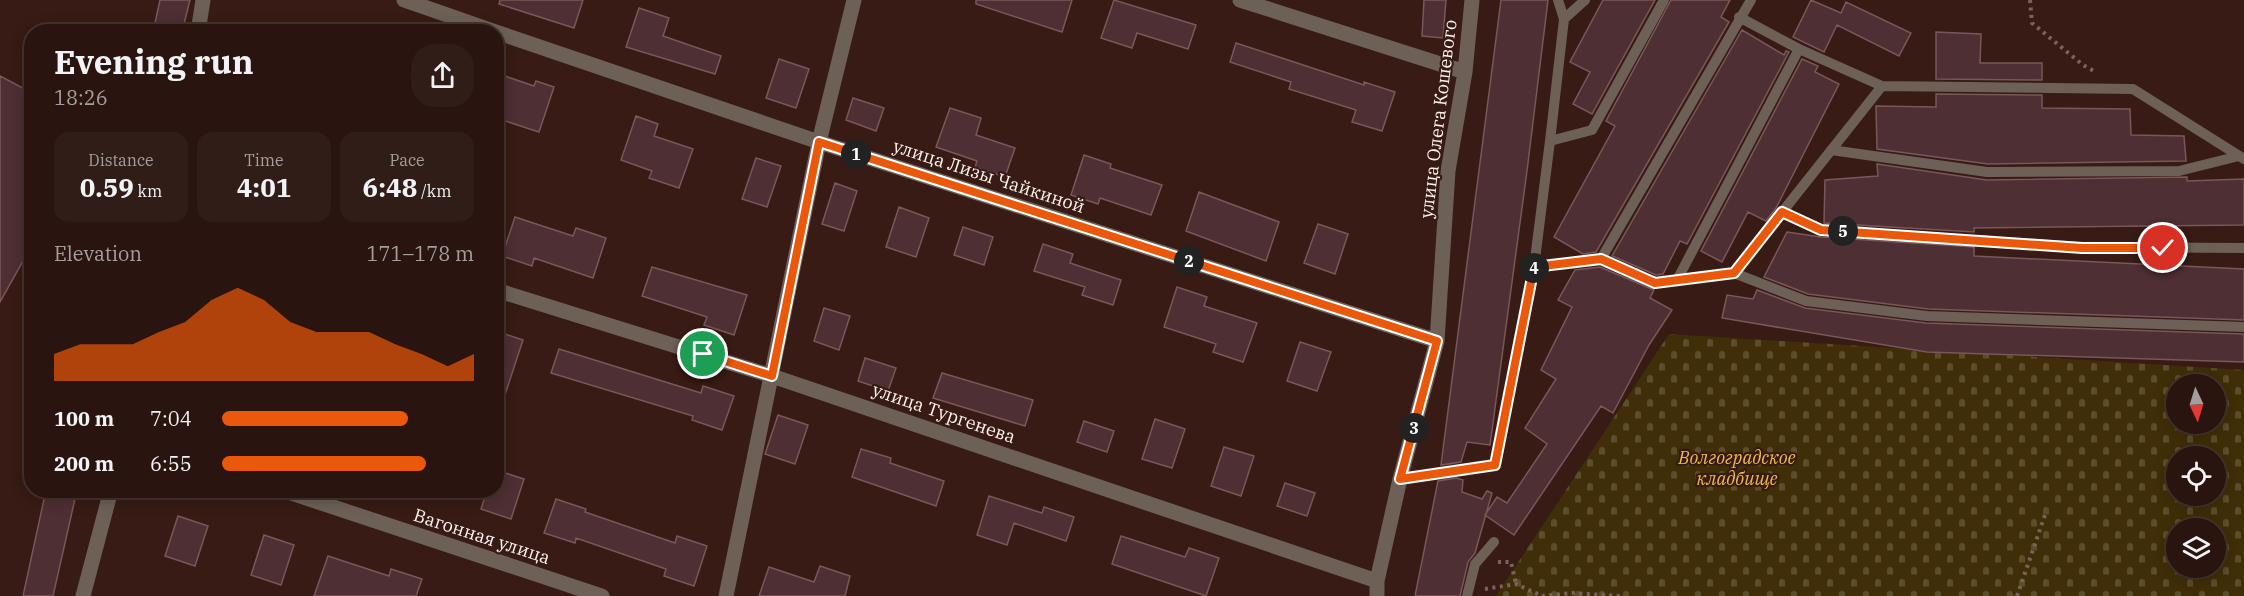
<!DOCTYPE html>
<html lang="en">
<head>
<meta charset="utf-8">
<style>
	:root { --surface:#29140f; --page:#311d18; --text:#f1f3f6; --muted:#a59e9e; --line:#45332f; --accent:#ea580c }
	body { margin:0; font-family:"IBM Plex Serif",serif; background:var(--page); color:var(--text); height:100vh; display:flex; flex-direction:column; font-size:22px; white-space:nowrap }
	* { box-sizing:border-box; margin:0 }
	p { font-size:20px; color:var(--muted) }
	.icon { flex:none; width:33px; height:33px; fill:none; stroke:currentColor; stroke-width:2; stroke-linecap:round; stroke-linejoin:round }
	.map { position:relative; flex:1; overflow:hidden }
	.panel { position:absolute; left:24px; top:24px; width:480px; height:474px; display:flex; flex-direction:column; background:var(--surface); border-radius:24px; box-shadow:0 3px 15px #0003,0 0 0 2px var(--line) }
	.panel>* { flex:none }
	.needle { width:39px; rotate:176deg }
	.buttons { position:absolute; left:2166px; top:374px; display:grid; gap:12px }
	.buttons a { display:grid; place-items:center; width:60px; height:60px; border-radius:50%; background:var(--surface); box-shadow:0 3px 15px #0003,0 0 0 2px var(--line); font-size:30px }
	.pin { position:absolute; display:grid; place-items:center; width:51px; height:51px; color:#fff; margin:-26px; border:3px solid #fff; border-radius:50%; box-shadow:0 2px 6px #0007 }
	.km { position:absolute; width:30px; height:30px; margin:-15px; border-radius:50%; background:#222; color:#fff; font-size:16px; line-height:30px; text-align:center }
	.round { display:grid; place-items:center; flex:none; width:63px; height:63px; border-radius:24px; background:var(--page) }
	.headline { display:flex; align-items:center; justify-content:space-between; height:102px; padding:0 30px }
	h1 { font-size:33px; font-weight:700; line-height:45px }
	.stats { display:grid; grid-template-columns:repeat(3,1fr); gap:9px; height:102px; padding:6px 30px }
	.stats div { display:grid; align-content:center; border-radius:15px; background:var(--page); text-align:center }
	.stats b { font-size:26px; font-weight:700 }
	.stats small { font-size:16px; font-weight:400 }
	.stats p { font-size:16px }
	.chart { height:168px; padding:12px 30px }
	.chart p { display:flex; justify-content:space-between }
	.chart svg { width:100%; height:108px; margin-top:6px; fill:var(--accent); opacity:.7 }
	ul { padding:0 30px; list-style:none; font-size:20px }
	li { display:grid; grid-template-columns:96px 72px 1fr; align-items:center; height:45px }
	li i { height:15px; border-radius:8px; background:var(--accent) }
	.map>svg:first-child { display:block }
	.cemetery { fill:url(#cemetery-stones); fill-rule:evenodd }
	.building { fill:#4e2f33; stroke:#79575b; stroke-width:1.5 }
	.lines { fill:none; stroke-linecap:round; stroke-linejoin:round }
	.path { stroke:#7a635e; stroke-width:4; stroke-dasharray:3 4.5; stroke-linecap:butt }
	.service { stroke:#6c6057; stroke-width:10 }
	.minor { stroke:#6c6057; stroke-width:15 }
	.route-casing { stroke:#fff; stroke-width:12 }
	.route { stroke:#ea580c; stroke-width:8 }
	.labels { text-anchor:middle; dominant-baseline:central; stroke-width:4.5; stroke-linejoin:round; paint-order:stroke }
	.street-label { font-size:18px; fill:#fef2ef; stroke:#371b14 }
	.park-label { font-size:18px; font-style:italic; fill:#ebb84d; stroke:#371b14 }
</style>
</head>
<body>
<div class="map">
<svg width="2244" height="596" viewBox="0 0 2244 596">
	<defs>
		<pattern id="cemetery-stones" width="16" height="16" patternUnits="userSpaceOnUse" patternTransform="scale(1.5)"><rect width="16" height="16" fill="#3f2e07"/><path d="M2 7V4a2 2 0 0 1 4 0v3zM10 15v-3a2 2 0 0 1 4 0v3z" fill="#5c4d2b"/></pattern>
	</defs>
	<rect width="100%" height="100%" fill="#371b14"/>
	<path class="cemetery" d="M 1669,334 L 2244,370 L 2244,596 L 1496,596 ZM 2176,384 L 2216,384 L 2216,423 L 2176,423 ZM 2176,456 L 2216,456 L 2216,495 L 2176,495 ZM 2176,528 L 2216,528 L 2216,567 L 2176,567 Z"/>
	<path class="building" d="M 160,0 L 190,0 L 182,32 L 153,32 Z
		M 500,0 L 583,0 L 574,28 L 499,4 Z
		M 976,0 L 1072,0 L 1062,32 L 976,4 Z
		M 1114,0 L 1196,25 L 1188,49 L 1137,33 L 1132,48 L 1101,38 Z
		M 1424,0 L 1446,0 L 1443,38 L 1422,36 Z
		M 1501,0 L 1548,0 L 1527,171 L 1490,445 L 1467,442 L 1461,462 L 1441,465 Z
		M 1603,0 L 1655,0 L 1592,114 L 1573,104 L 1590,72 L 1570,62 Z
		M 1671,0 L 1730,0 L 1721,17 L 1729,22 L 1596,252 L 1583,254 L 1554,237 L 1615,126 L 1606,121 Z
		M 1811,0 L 1841,13 L 1846,2 L 1911,33 L 1899,56 L 1837,25 L 1824,52 L 1793,37 Z
		M 639,8 L 669,18 L 663,36 L 721,56 L 715,74 L 626,47 Z
		M 1742,30 L 1784,55 L 1786,51 L 1789,52 L 1687,244 L 1680,241 L 1663,274 L 1656,275 L 1612,256 Z
		M 1936,32 L 1981,34 L 1980,63 L 2042,63 L 2042,80 L 1936,79 Z
		M 1236,43 L 1364,85 L 1364,82 L 1395,92 L 1382,131 L 1352,122 L 1356,110 L 1289,89 L 1291,82 L 1230,62 Z
		M 779,59 L 809,69 L 796,108 L 766,98 Z
		M 1802,59 L 1818,66 L 1815,72 L 1839,84 L 1776,208 L 1766,221 L 1748,212 L 1722,262 L 1701,251 Z
		M 496,73 L 534,86 L 536,81 L 554,87 L 539,132 L 496,118 Z
		M 0,76 L 32,93 L 32,245 L 0,302 Z
		M 1936,94 L 2042,95 L 2042,108 L 2130,109 L 2131,135 L 2184,136 L 2186,161 L 1988,164 L 1877,149 L 1876,106 L 1936,107 Z
		M 853,98 L 884,108 L 876,131 L 846,120 Z
		M 950,108 L 981,118 L 976,135 L 1015,148 L 1005,177 L 975,167 L 977,161 L 936,147 Z
		M 636,116 L 658,124 L 654,136 L 693,149 L 679,188 L 649,178 L 652,171 L 621,160 Z
		M 1084,155 L 1111,164 L 1110,168 L 1162,185 L 1151,215 L 1100,198 L 1098,204 L 1071,195 Z
		M 756,158 L 781,166 L 767,207 L 742,199 Z
		M 1877,164 L 1987,180 L 2187,177 L 2187,181 L 2244,179 L 2244,225 L 1974,228 L 1974,232 L 1824,223 L 1825,180 L 1878,176 Z
		M 835,183 L 857,191 L 844,231 L 822,224 Z
		M 1199,192 L 1279,222 L 1266,261 L 1186,231 Z
		M 899,207 L 929,218 L 916,257 L 886,247 Z
		M 515,217 L 573,236 L 576,228 L 606,238 L 593,278 L 534,258 L 532,266 L 502,256 Z
		M 1318,224 L 1348,234 L 1335,274 L 1304,263 Z
		M 963,227 L 993,237 L 984,265 L 954,255 Z
		M 1787,232 L 1821,237 L 1974,247 L 1974,256 L 2244,269 L 2244,320 L 1928,309 L 1808,294 L 1764,277 Z
		M 1043,244 L 1073,254 L 1070,263 L 1121,280 L 1113,305 L 1082,295 L 1085,287 L 1034,271 Z
		M 652,267 L 747,295 L 734,335 L 704,325 L 707,317 L 642,296 Z
		M 1600,267 L 1654,290 L 1650,298 L 1672,310 L 1649,345 L 1613,413 L 1601,406 L 1514,535 L 1485,515 L 1497,497 L 1507,503 L 1547,444 L 1525,428 L 1556,379 L 1541,370 L 1572,307 L 1558,300 L 1575,270 Z
		M 1177,287 L 1207,297 L 1204,306 L 1257,323 L 1243,362 L 1213,352 L 1216,344 L 1164,327 Z
		M 1757,290 L 1805,308 L 1926,323 L 2244,334 L 2244,362 L 1927,352 L 1722,318 L 1727,295 L 1753,299 Z
		M 824,308 L 850,316 L 839,350 L 814,341 Z
		M 496,331 L 523,340 L 500,410 L 496,410 Z
		M 1300,342 L 1331,352 L 1317,391 L 1287,381 Z
		M 559,349 L 701,393 L 703,386 L 734,396 L 722,430 L 692,420 L 693,416 L 551,373 Z
		M 865,358 L 896,368 L 888,391 L 858,381 Z
		M 942,373 L 1033,400 L 1025,426 L 933,398 Z
		M 778,415 L 808,425 L 795,464 L 765,454 Z
		M 1155,419 L 1185,429 L 1172,468 L 1142,459 Z
		M 1084,421 L 1114,431 L 1107,452 L 1077,442 Z
		M 1224,447 L 1254,456 L 1241,496 L 1211,486 Z
		M 861,449 L 891,458 L 890,463 L 944,481 L 936,506 L 852,477 Z
		M 496,470 L 524,479 L 511,519 L 481,509 L 487,490 L 496,490 Z
		M 1456,478 L 1463,480 L 1462,492 L 1482,499 L 1487,491 L 1492,493 L 1475,553 L 1468,562 L 1460,596 L 1415,596 L 1438,481 Z
		M 1285,483 L 1315,493 L 1307,516 L 1277,506 Z
		M 46,490 L 77,490 L 53,596 L 23,596 Z
		M 989,496 L 1042,513 L 1044,507 L 1074,517 L 1066,541 L 1014,523 L 1007,545 L 977,535 Z
		M 556,499 L 586,509 L 585,512 L 675,543 L 677,536 L 707,546 L 694,586 L 664,576 L 666,569 L 576,538 L 575,543 L 544,533 Z
		M 178,516 L 208,526 L 195,566 L 165,556 Z
		M 264,535 L 294,545 L 281,585 L 251,575 Z
		M 1121,536 L 1185,557 L 1189,548 L 1219,558 L 1206,596 L 1112,564 Z
		M 328,556 L 389,576 L 391,569 L 422,579 L 416,596 L 314,596 Z
		M 820,566 L 850,576 L 845,596 L 759,596 L 769,567 L 814,582 Z"/>
	<g class="lines">
		<path class="path" d="M 2030,0 L 2032,23 L 2083,65 L 2094,71
			M 1498,562 L 1511,562 L 1516,584
			M 1485,589 L 1516,584 L 1542,596 L 1572,593 L 1620,596
			M 2017,596 L 2045,515"/>
		<path class="service" d="M 1739,17 L 1799,49 L 1882,86
			M 1564,19 L 1585,0
			M 1550,141 L 1564,19 L 1558,0
			M 1831,150 L 1987,172 L 2179,171 L 2239,156
			M 1782,212 L 1821,230 L 2082,247 L 2244,248
			M 1601,259 L 1751,0
			M 1534,267 L 1550,141 L 1592,130 L 1664,0
			M 1734,273 L 1806,301 L 1927,316 L 2244,327
			M 1677,280 L 1799,49
			M 1400,479 L 1495,465 L 1534,267 L 1601,259 L 1655,283 L 1734,273 L 1882,86 L 2133,89 L 2244,159
			M 1467,596 L 1475,564 L 1494,542"/>
		<path class="minor" d="M 404,0 L 496,32
			M 1240,0 L 1465,72
			M 198,32 L 203,0
			M 496,32 L 819,142 L 1437,341
			M 496,290 L 772,376 L 1377,581
			M 282,490 L 602,596
			M 83,596 L 111,490
			M 726,596 L 819,142 L 854,0
			M 1377,596 L 1377,581 L 1400,479 L 1437,341 L 1448,171 L 1465,72 L 1472,0"/>
	</g>
	<g class="lines">
		<defs>
			<path id="route" d="M 703,354 L 772,376 L 819,142 L 1437,341 L 1400,479 L 1495,465 L 1534,267 L 1601,259 L 1655,283 L 1734,273 L 1782,212 L 1821,230 L 2082,248 L 2163,248"/>
		</defs>
		<use href="#route" class="route-casing"/>
		<use href="#route" class="route"/>
	</g>
	<g class="labels">
		<g class="street-label">
			<text transform="translate(1438 119) rotate(-83)">улица Олега Кошевого</text>
			<text transform="translate(989 176) rotate(18)">улица Лизы Чайкиной</text>
			<text transform="translate(944 413) rotate(19)">улица Тургенева</text>
			<text transform="translate(482 536) rotate(18)">Вагонная улица</text>
		</g>
		<g class="park-label">
			<text x="1737" y="457">Волгоградское<tspan x="1737" dy="21">кладбище</tspan></text>
		</g>
	</g>
</svg>
<div class="buttons">
<a><svg class="needle" viewBox="-14 -14 28 28"><path d="M0-13l5 13h-10z" fill="#e53935"/><path d="M0 13l5-13h-10z" fill="#a59e9e"/></svg></a>
<a><svg class="icon" aria-label="locate" viewBox="0 0 24 24"><circle cx="12" cy="12" r="6"/><path d="M12 2v4M12 18v4M2 12h4M18 12h4"/></svg></a>
<a><svg class="icon" aria-label="layers" viewBox="0 0 24 24"><path d="M12 4l9 5-9 5-9-5zM3 14l9 5 9-5"/></svg></a>
</div>
<div class="pin" style="left:703px;top:354px;background:#1e9e55"><svg class="icon" aria-label="arrive" viewBox="0 0 24 24"><path d="M6 21V4h12l-3 4 3 4H6"/></svg></div>
<div class="pin" style="left:2163px;top:248px;background:#d93025"><svg class="icon" aria-label="check" viewBox="0 0 24 24"><path d="M5 12l5 5 9-10"/></svg></div>
<b class="km" style="left:856px;top:154px">1</b>
<b class="km" style="left:1189px;top:261px">2</b>
<b class="km" style="left:1414px;top:428px">3</b>
<b class="km" style="left:1534px;top:268px">4</b>
<b class="km" style="left:1843px;top:231px">5</b>
<section class="panel">
<div class="headline"><div><h1>Evening run</h1><p>18:26</p></div><a class="round"><svg class="icon" aria-label="share" viewBox="0 0 24 24"><path d="M12 15V3M7 8l5-5 5 5M5 13v7h14v-7"/></svg></a></div>
<div class="stats">
<div><p>Distance</p><b>0.59<small> km</small></b></div>
<div><p>Time</p><b>4:01</b></div>
<div><p>Pace</p><b>6:48<small> /km</small></b></div>
</div>
<div class="chart"><p><span>Elevation</span>171–178 m</p>
<svg viewBox="0 0 160 44" preserveAspectRatio="none"><path d="M0 44V33L10 29L20 29L30 29L40 24L50 20L60 11L70 6L80 11L90 20L100 24L110 24L120 24L130 29L140 33L150 38L160 33V44z"/></svg>
</div>
<ul>
<li><b>100 m</b>7:04<i style="width:74%"></i></li>
<li><b>200 m</b>6:55<i style="width:81%"></i></li>
</ul>
</section>
</div>
</body>
</html>
